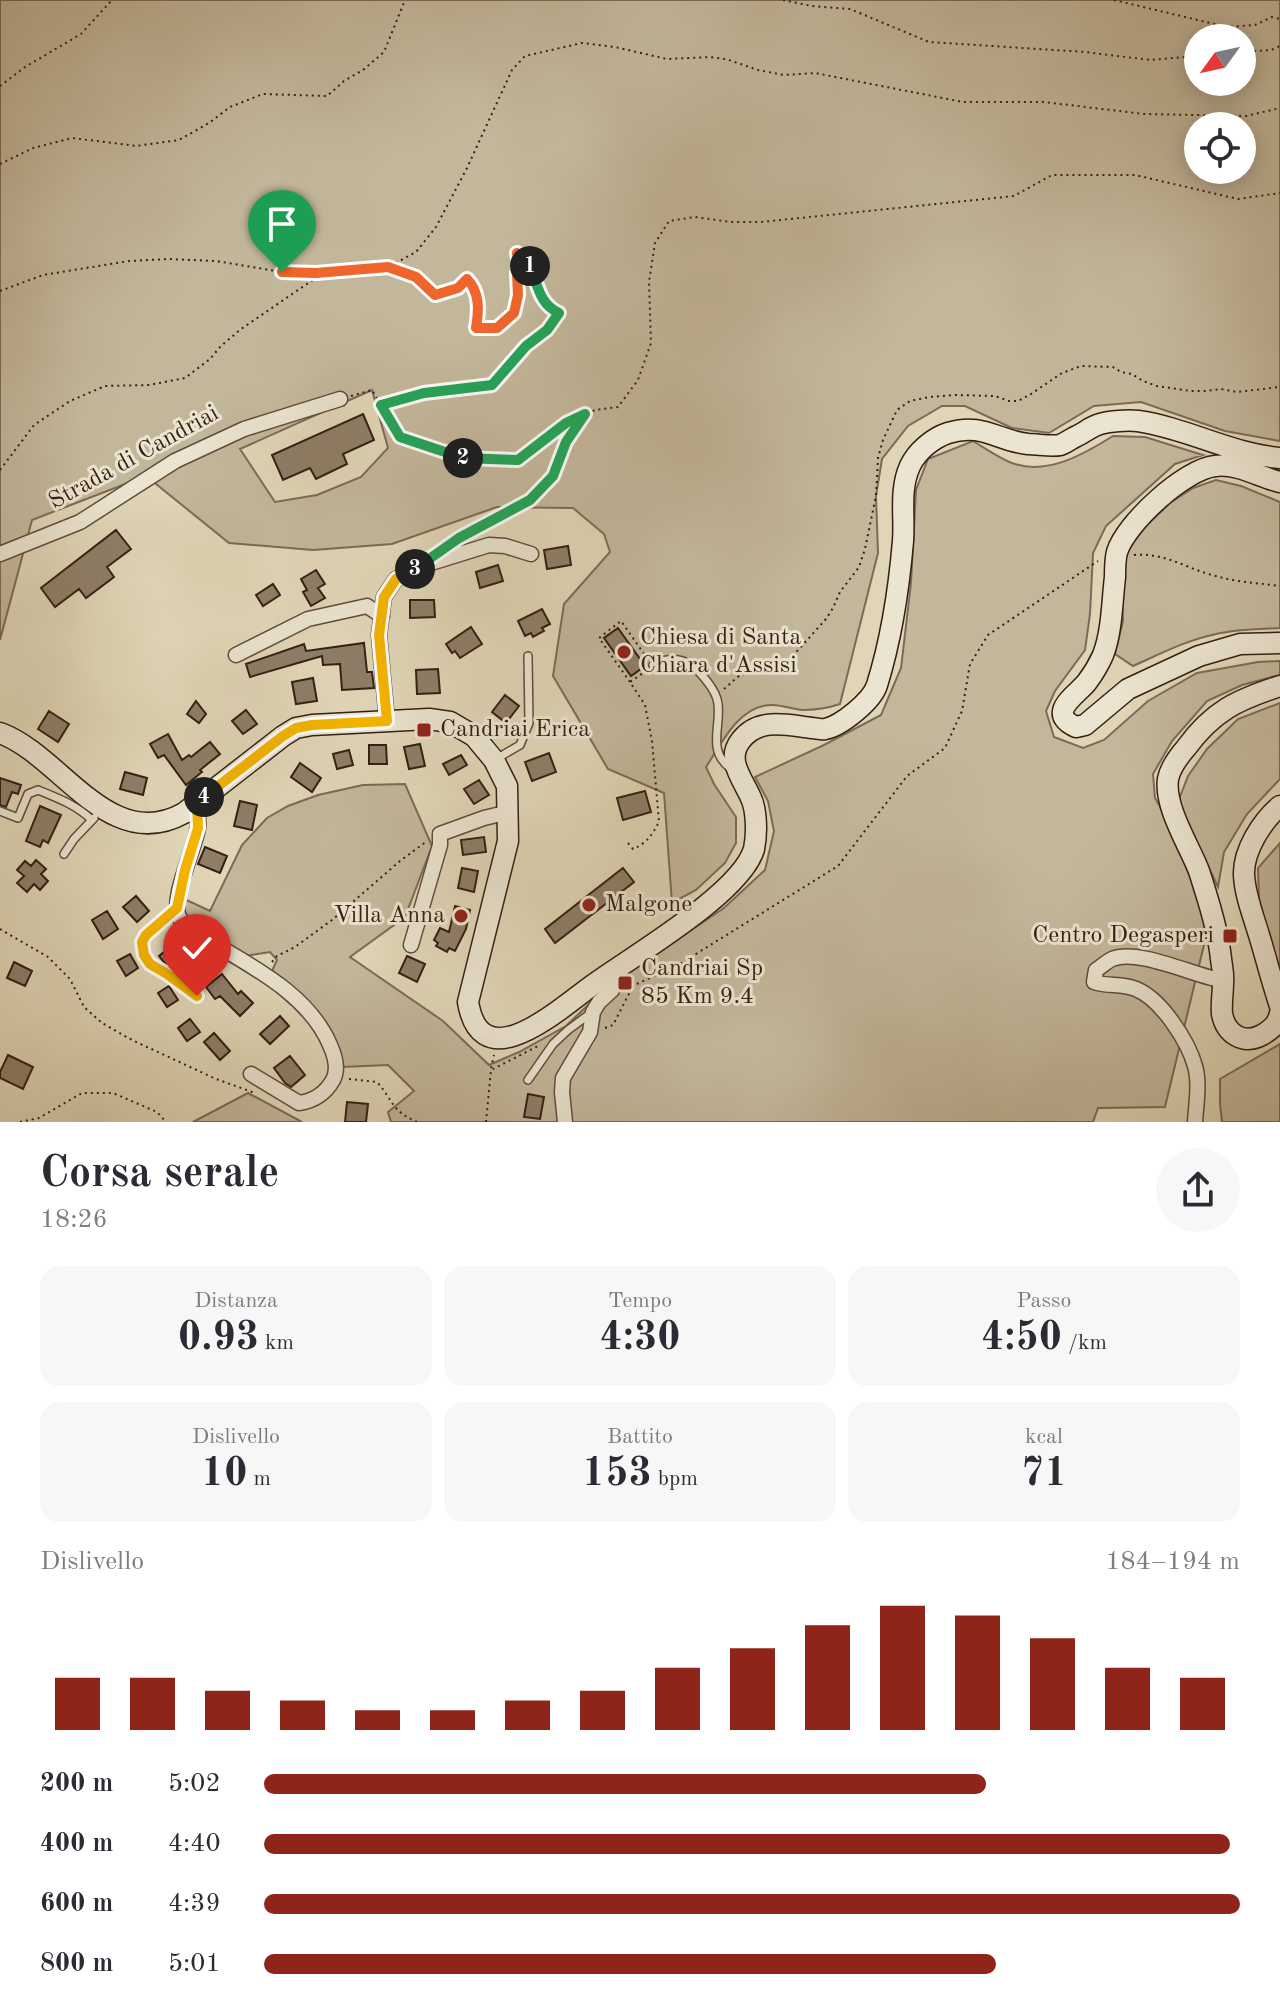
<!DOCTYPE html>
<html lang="it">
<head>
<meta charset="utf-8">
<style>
	:root { --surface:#fff; --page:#f7f7f7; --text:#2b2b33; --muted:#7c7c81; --accent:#8f2418 }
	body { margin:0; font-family:"Old Standard TT",serif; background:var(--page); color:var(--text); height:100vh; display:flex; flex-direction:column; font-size:30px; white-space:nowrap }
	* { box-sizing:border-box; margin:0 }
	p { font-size:26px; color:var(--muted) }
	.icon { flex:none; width:44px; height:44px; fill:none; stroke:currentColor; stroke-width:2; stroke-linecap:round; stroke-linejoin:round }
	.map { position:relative; height:1122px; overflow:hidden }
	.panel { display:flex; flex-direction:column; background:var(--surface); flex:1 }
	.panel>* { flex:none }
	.needle { width:52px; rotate:237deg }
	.tools { position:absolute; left:1184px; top:24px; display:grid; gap:16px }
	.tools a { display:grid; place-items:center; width:72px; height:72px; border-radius:50%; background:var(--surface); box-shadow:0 4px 20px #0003; font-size:40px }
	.pin { position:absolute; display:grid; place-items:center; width:68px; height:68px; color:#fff; margin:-82px -34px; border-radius:50% 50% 50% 0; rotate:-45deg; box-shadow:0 0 8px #0007 }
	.pin .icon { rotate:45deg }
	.km { position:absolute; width:40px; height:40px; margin:-20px; border-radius:50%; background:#222; color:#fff; font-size:22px; line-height:40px; text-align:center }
	.round { display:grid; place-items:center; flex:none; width:84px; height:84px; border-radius:42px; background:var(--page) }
	.head { display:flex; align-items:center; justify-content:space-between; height:136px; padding:0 40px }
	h1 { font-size:44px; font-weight:700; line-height:60px }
	.figures { display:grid; grid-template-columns:repeat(3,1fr); gap:12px; height:136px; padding:8px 40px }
	.figures div { display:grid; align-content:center; border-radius:20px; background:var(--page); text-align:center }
	.figures b { font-size:40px; font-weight:700 }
	.figures small { font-size:22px; font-weight:400 }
	.figures p { font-size:22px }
	.chart { height:224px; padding:16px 40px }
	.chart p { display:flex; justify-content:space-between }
	.chart svg { width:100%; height:144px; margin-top:8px; stroke:var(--accent); stroke-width:6 }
	ul { padding:0 40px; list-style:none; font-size:26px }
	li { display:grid; grid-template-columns:128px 96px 1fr; align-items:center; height:60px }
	li i { height:20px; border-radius:10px; background:var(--accent) }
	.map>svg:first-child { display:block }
	.green { fill:#c3b79b; stroke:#7c6a57; stroke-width:2; fill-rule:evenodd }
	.building { fill:#8e7e68; stroke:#351e13; stroke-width:2 }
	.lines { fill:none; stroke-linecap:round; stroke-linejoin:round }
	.lane-casing { stroke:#604c3c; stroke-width:10 }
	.street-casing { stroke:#604c3c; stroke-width:17 }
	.secondary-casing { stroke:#351e13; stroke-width:23 }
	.path { stroke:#351e13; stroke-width:2; stroke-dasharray:2 4; stroke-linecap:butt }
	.lane { stroke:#ebe4d0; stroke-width:7 }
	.street { stroke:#ebe4d0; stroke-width:14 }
	.secondary { stroke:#ebe4d0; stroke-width:20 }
	.split-1-casing { stroke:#fff; stroke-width:16 }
	.split-2-casing { stroke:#fff; stroke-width:16 }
	.split-3-casing { stroke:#fff; stroke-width:16 }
	.split-4-casing { stroke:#fff; stroke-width:16 }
	.split-5-casing { stroke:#fff; stroke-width:16 }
	.split-1 { stroke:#f0652b; stroke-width:10 }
	.split-2 { stroke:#22a559; stroke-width:10 }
	.split-3 { stroke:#22a559; stroke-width:10 }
	.split-4 { stroke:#f5b400; stroke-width:10 }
	.split-5 { stroke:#f5b400; stroke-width:10 }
	.poi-dot { fill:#8f2418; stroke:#ebe4d0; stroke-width:3 }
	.labels { text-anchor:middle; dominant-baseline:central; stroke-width:6; stroke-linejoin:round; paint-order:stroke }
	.street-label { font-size:24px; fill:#351e13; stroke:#ebe4d0 }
	.poi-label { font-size:24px; fill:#351e13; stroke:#ebe4d0; text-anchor:start }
</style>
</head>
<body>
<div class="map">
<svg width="1280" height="1122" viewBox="0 0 1280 1122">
	<rect width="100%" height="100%" fill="#e0d6b7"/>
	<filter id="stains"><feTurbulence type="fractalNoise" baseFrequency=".0025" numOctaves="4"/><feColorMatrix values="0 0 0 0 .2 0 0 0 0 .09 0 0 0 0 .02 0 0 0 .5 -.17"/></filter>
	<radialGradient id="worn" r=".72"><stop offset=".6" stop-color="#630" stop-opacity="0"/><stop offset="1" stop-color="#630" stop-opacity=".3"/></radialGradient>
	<path class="green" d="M 0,0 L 1280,0 L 1280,441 L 1225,431 L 1141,402 L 1094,406 L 1049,433 L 1012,428 L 965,406 L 942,406 L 908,426 L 882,459 L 876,496 L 878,553 L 840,704 C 828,708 816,710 803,710 C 792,709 782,705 772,705 C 739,705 721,744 706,767 L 714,784 L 736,817 L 736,843 L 725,863 L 696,890 L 672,903 L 664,793 L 608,769 L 553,676 L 564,604 L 610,552 L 604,534 L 573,508 L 497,507 L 392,544 L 313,550 L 229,543 L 146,476 L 32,520 L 0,640 ZM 1198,38 L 1242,38 L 1242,82 L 1198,82 ZM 1198,126 L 1242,126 L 1242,170 L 1198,170 ZM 372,390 L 388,448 L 361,477 L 317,495 L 275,502 L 240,449 Z
		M 1113,436 L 1145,437 L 1203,455 L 1175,464 L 1106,526 L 1093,553 L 1090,614 L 1085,650 L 1055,691 L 1046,711 L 1054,737 L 1083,748 L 1104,740 L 1148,701 L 1197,673 L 1258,662 L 1280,661 L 1280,675 L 1242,685 L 1207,701 L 1172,741 L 1153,774 L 1155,798 L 1166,817 L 1209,924 L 1165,1107 L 1098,1108 L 1093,1122 L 391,1122 L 388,1112 L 414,1091 L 388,1065 L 342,1067 C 337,1022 303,999 272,971 L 277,960 L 270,952 L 245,956 L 200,931 L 185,919 L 182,898 L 210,911 L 242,845 L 267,818 L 288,806 L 318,795 L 363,785 L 405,784 L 432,846 L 405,917 L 350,957 L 443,1021 L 489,1065 L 519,1052 L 566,1026 L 608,986 L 724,908 L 765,870 L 774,831 L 768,801 L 755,777 L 824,745 L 881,715 L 901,668 L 911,583 L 916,490 L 928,459 L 973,441 C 985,448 999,458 1012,463 C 1047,476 1084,454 1113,436 Z
		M 1216,480 L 1241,486 L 1280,502 L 1280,628 C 1259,629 1237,629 1216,634 C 1187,640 1160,654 1133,666 L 1115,654 L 1123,621 L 1122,581 L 1126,552 L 1145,527 L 1170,503 L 1193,488 Z
		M 1280,703 L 1280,779 L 1247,814 L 1224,852 L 1218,887 L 1178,802 L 1188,776 L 1207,749 L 1238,719 Z
		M 1280,843 L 1280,975 L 1277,970 L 1259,899 L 1258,868 Z
		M 1280,1044 L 1280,1122 L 1222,1122 L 1220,1104 L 1220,1079 Z
		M 248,1093 L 302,1122 L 193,1122 Z"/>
	<path class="building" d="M 363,414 L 374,440 L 343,454 L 347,464 L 316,479 L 310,468 L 283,480 L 272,455 Z
		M 116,530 L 131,549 L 107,567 L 114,577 L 86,598 L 79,589 L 55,607 L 41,588 Z
		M 568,546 L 571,565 L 547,569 L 544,550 Z
		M 498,565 L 503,581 L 480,588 L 476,572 Z
		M 316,570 L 325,584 L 318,588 L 325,598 L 311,606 L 303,592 L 307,590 L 301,579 Z
		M 273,584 L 280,595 L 263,606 L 256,595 Z
		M 410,600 L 434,600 L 435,617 L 410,618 Z
		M 542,609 L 550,624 L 542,628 L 544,631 L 533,637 L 531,633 L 525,636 L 518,621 Z
		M 471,627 L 482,644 L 460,658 L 455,651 L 452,653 L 446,644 Z
		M 618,628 L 645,666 L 631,676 L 604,638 Z
		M 364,643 L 367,672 L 372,672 L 374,688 L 342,690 L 340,664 L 323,665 L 322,656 L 250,677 L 246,664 L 304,644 L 306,651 Z
		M 438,669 L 440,693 L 417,694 L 416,670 Z
		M 313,678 L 317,701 L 296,704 L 292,682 Z
		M 505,695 L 519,706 L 506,723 L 492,712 Z
		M 196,701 L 206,714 L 199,723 L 187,714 Z
		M 246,710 L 257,724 L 243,734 L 232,721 Z
		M 49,711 L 69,724 L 58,742 L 38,729 Z
		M 168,734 L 182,760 L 189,755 L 191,757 L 210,742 L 220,754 L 200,770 L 202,772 L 186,785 L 164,755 L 158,758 L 150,744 Z
		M 420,744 L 425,766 L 409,769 L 404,747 Z
		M 369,745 L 386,745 L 387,764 L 369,764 Z
		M 349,750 L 353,765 L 337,769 L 333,754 Z
		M 549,753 L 556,772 L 532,781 L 525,762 Z
		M 461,755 L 467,765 L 449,775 L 443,764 Z
		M 300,763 L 321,778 L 312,792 L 291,777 Z
		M 125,772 L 147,778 L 143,795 L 120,789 Z
		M 0,778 L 21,785 L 18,794 L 12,792 L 6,807 L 0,805 Z
		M 479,780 L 489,795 L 474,804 L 464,789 Z
		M 645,791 L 651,812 L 623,820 L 617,798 Z
		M 240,801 L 257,805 L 252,830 L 234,826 Z
		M 40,806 L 61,815 L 48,843 L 43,840 L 40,847 L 26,841 Z
		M 484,837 L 486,852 L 463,855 L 461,840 Z
		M 205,847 L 227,856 L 220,873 L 198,864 Z
		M 36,860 L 46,869 L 41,874 L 48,881 L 40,890 L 34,884 L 27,892 L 17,883 L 24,876 L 17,870 L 25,861 L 31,866 Z
		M 462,868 L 478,871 L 474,892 L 458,888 Z
		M 623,868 L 634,882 L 555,943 L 545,929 Z
		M 136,896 L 149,911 L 137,922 L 123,907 Z
		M 455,906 L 470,910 L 466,929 L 455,951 L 449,948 L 447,952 L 436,946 L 438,943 L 434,940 L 440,928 L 449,932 Z
		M 107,911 L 118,929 L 103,939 L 92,920 Z
		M 173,945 L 189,965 L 196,953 L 211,961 L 200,979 L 180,968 L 178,974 L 167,966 L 159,956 Z
		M 130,954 L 138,968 L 126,976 L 117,961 Z
		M 407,956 L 425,964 L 417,982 L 399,973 Z
		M 14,962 L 32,971 L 25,986 L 7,978 Z
		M 222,974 L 238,994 L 241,991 L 253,1003 L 240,1016 L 220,996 L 215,999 L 206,987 Z
		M 169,986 L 178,1000 L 167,1007 L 158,993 Z
		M 280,1016 L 289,1026 L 270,1044 L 260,1034 Z
		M 190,1019 L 200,1032 L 187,1041 L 178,1028 Z
		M 214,1033 L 230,1051 L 220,1060 L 204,1042 Z
		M 8,1055 L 33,1067 L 23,1089 L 0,1078 L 0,1072 Z
		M 290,1056 L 305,1075 L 291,1087 L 285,1083 L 274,1068 Z
		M 528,1094 L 544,1097 L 540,1119 L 524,1117 Z
		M 347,1102 L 368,1104 L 366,1122 L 345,1122 Z"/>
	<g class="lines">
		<defs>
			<path id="lane" d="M 653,665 C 660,660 674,658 683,661 C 696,665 717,690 718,704 C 721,728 707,750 730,768
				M 496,759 L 520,745 L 529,723 L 528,656
				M 0,811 L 18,818 L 28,794 L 38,790 C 58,798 76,805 92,820
				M 64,854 L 74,839 L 94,818
				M 177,908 L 146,935 L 142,942 L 144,955 L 150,964 L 167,974 L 197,996
				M 528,1080 L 553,1044 L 568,1030 L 591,1013"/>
			<path id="street" d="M 0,554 L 80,522 L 175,461 L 244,429 L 340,399
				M 236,655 L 308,619 L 367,606 L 382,616
				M 387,721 L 379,635 L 384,597 L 396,579 L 418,567 L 489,545 L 505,546 L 531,554
				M 197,804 C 197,811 199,820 198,828 C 195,849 170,898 179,917 C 187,933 209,941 223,949 C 264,973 311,1000 330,1045 C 335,1056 339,1069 333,1080 C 325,1094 314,1101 299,1103 L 251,1074
				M 411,945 L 440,845 L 440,834 L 484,818 L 509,812
				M 565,1122 L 562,1092 L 563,1078 L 590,1032 L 593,1012 L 599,1002 L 612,990 L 619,967
				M 1195,1122 C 1196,1105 1200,1083 1195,1066 C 1188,1041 1161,999 1136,989 C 1120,983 1110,987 1094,982 L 1096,970 C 1101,967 1106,962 1112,959 C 1138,948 1194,976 1224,981"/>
			<path id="secondary" d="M 1280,482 C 1259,477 1238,463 1215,466 C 1185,469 1126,523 1117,552 C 1115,560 1115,569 1115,577 C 1112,602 1112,632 1103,655 C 1099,664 1093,674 1087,682 C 1077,695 1045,713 1076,727 L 1085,725 L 1128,689 L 1199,656 L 1240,644 L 1280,643
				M 1280,686 C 1237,700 1213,711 1186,748 C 1179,756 1170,769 1168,779 C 1164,807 1189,845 1199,871 C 1202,880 1205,890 1208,900 C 1214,920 1219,938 1221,959 C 1222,967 1224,975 1223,983 C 1223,993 1221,1004 1222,1014 C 1226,1034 1243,1045 1262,1035 C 1272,1029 1278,1024 1280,1013
				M 0,733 C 61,755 109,855 184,813 L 283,736 L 296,728 L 312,725 L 429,719 L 450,722 L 474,736 L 494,760 L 507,786 L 508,841 L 468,1002 C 481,1080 557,1011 590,987 C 629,958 741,894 754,849 C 757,835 757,811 751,798 C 743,779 725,760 741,740 C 759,717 787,725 812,728 C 816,728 821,730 825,729 C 841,726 872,701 877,685 C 891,640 899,588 903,541 C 905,516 899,490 910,466 C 917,451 933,438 948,433 C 982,422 998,441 1028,444 C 1038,444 1051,447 1060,445 C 1066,443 1072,438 1077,436 C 1085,432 1092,426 1100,424 C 1110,421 1128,420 1138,421 C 1187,428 1231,454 1280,458
				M 1280,806 C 1262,821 1243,851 1244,875 C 1245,895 1253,915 1259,935 C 1266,958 1272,982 1280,1006"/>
		</defs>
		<use href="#lane" class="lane-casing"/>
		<use href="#street" class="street-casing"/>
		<use href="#secondary" class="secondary-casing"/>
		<path class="path" d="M 783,0 L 812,6 L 850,9 L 929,42 L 1086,52 L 1150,60 L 1198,56
			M 1114,0 L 1227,27 L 1255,25 L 1272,17 L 1280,19
			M 1242,52 L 1271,50 L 1280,46
			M 0,86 L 25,67 L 81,34 L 112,0
			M 0,164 L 33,148 L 72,138 L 136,146 L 179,140 L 209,123 L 230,107 L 263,94 L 327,96 L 344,81 L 363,70 L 384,52 L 405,0
			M 0,291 L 43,275 L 129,261 L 169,259 L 216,261 L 282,272 L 316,273 L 388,267 L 416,252 L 436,227 L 467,168 L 512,70 L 525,56 L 582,43 L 615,47 L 667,59 L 710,57 L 726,59 L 758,70 L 784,75 L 815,73 L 963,102 L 1044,102 L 1144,114 L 1246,116 L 1280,108
			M 351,396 L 372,390 L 400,437 L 459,458 L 518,460 L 566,423 L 595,410 L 618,407 L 638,380 L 651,343 L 649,282 L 655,243 L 669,221 L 695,217 L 731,222 L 761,222 L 1014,196 L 1052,175 L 1135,175 L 1238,199 L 1280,193
			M 384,405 L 424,393 L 492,385 L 526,346 L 547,330 L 559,313 C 529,299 543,266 517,253 L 519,263 L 517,274 L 518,295 L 514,313 L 497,328 L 476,328 C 479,311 480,293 467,279 L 458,288 L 435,295 L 416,277 L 390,268
			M 0,470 L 34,425 L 70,401 L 105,386 L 149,385 L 185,378 L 210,359 L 221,346 L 241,329 L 323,273
			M 455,541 L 530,500 L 553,476 L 566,442 L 582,417
			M 1134,555 C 1163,552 1186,568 1212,575 C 1235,582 1257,583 1280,586
			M 630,682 L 599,638 L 621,621 L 647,658
			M 724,689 L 740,675 L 775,667 L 790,659 L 826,619 L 833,608 L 840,592 L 859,567 L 865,549 L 876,496 L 878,458 L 883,440 L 897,410 L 910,401 L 929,397 L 955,395 L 995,396 L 1009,401 L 1018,401 L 1031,394 L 1062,373 L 1081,366 L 1113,367 L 1121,372 L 1132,374 L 1143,381 L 1157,386 L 1191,391 L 1206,391 L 1221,389 L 1237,392 L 1280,387
			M 628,843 L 633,849 C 647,843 652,835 659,822 L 652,741 L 645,705 L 630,682 L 646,671
			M 0,929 L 48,957 L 70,979 L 84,1007 L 102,1023 L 132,1040 L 216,1079 L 255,1093
			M 272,962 L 277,956 L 295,947 L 332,920 L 400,861 L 427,841
			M 626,989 L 678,965 L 838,866 L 907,776 L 945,748 L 962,711 L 970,664 L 988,635 L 1098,561
			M 605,1028 L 613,1025 L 632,988
			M 491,1068 L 494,1055
			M 349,1079 L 377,1082 C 394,1101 390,1110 417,1122
			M 20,1122 L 39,1118 L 82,1093 L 113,1093 L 157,1112 L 166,1122
			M 486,1122 L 491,1070 L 538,1046"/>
		<use href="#lane" class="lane"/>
		<use href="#street" class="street"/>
		<use href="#secondary" class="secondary"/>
	</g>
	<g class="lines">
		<defs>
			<path id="split-1" d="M 282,272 L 316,273 L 388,267 L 416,277 L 435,295 L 458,288 L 467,279 C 480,292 479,311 476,328 L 497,328 L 514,313 L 518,295 L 517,274 L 519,263 L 517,253 L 526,258 L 530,266"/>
			<path id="split-2" d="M 463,458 L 400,437 L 381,405 L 424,393 L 492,385 L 526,346 L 547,330 L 559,313 C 539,304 538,285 530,266"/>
			<path id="split-3" d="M 415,569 L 459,538 L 530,500 L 553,476 L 566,442 L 585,414 L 566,423 L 518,460 L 463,458"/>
			<path id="split-4" d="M 204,797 L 283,736 L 296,728 L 312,725 L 387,721 L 379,635 L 384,597 L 396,579 L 415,569"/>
			<path id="split-5" d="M 197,996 L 167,974 L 150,964 L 144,955 L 142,942 L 146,935 L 177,908 L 185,870 L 198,828 L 197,804 L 204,797"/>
		</defs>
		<use href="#split-1" class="split-1-casing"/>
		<use href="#split-2" class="split-2-casing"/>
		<use href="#split-3" class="split-3-casing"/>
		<use href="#split-4" class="split-4-casing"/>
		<use href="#split-5" class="split-5-casing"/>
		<use href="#split-1" class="split-1"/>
		<use href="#split-2" class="split-2"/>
		<use href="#split-3" class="split-3"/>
		<use href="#split-4" class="split-4"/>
		<use href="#split-5" class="split-5"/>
	</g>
	<g class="poi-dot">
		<circle cx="624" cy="652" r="8"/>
		<rect x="416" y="722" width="16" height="16" rx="4"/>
		<circle cx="589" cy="905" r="8"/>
		<circle cx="461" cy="916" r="8"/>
		<rect x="1222" y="928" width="16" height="16" rx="4"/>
		<rect x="617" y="975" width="16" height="16" rx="4"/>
	</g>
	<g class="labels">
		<g class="street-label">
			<text transform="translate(134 458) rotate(-29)">Strada di Candriai</text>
		</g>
		<g class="poi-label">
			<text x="640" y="638">Chiesa di Santa<tspan x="640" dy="28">Chiara d'Assisi</tspan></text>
			<text x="440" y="730">Candriai Erica</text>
			<text x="605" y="905">Malgone</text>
			<text x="445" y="916" text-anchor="end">Villa Anna</text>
			<text x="1214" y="936" text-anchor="end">Centro Degasperi</text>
			<text x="641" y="969">Candriai Sp<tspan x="641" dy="28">85 Km 9.4</tspan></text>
		</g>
	</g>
	<rect width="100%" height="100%" filter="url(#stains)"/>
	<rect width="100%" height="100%" fill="url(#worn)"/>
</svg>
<div class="tools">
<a><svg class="needle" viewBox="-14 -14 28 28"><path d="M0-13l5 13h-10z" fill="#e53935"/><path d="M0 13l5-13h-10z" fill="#7c7c81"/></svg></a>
<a><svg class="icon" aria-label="locate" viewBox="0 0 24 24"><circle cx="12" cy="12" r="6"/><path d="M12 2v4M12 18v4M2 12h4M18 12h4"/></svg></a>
</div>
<div class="pin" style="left:282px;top:272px;background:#1e9e55"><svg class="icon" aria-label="arrive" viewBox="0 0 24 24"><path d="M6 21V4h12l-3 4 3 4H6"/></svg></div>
<div class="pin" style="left:197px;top:996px;background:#d93025"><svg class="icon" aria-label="check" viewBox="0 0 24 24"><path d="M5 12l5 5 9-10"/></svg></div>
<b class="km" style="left:530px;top:266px">1</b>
<b class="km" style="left:463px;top:458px">2</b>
<b class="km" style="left:415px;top:569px">3</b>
<b class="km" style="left:204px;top:797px">4</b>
</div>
<section class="panel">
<div class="head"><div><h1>Corsa serale</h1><p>18:26</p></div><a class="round"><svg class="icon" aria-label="share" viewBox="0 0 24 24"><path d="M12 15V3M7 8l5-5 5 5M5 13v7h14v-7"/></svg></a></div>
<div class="figures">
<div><p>Distanza</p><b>0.93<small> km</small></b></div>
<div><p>Tempo</p><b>4:30</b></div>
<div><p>Passo</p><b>4:50<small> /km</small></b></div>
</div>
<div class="figures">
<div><p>Dislivello</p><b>10<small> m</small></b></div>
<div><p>Battito</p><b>153<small> bpm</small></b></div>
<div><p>kcal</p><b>71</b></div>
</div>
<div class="chart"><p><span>Dislivello</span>184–194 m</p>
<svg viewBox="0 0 160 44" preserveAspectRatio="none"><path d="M5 44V28M15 44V28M25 44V32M35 44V35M45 44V38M55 44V38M65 44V35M75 44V32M85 44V25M95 44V19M105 44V12M115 44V6M125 44V9M135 44V16M145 44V25M155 44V28"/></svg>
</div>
<ul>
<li><b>200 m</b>5:02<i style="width:74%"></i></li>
<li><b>400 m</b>4:40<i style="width:99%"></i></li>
<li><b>600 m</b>4:39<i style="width:100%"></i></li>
<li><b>800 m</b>5:01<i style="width:75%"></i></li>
</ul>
</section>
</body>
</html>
